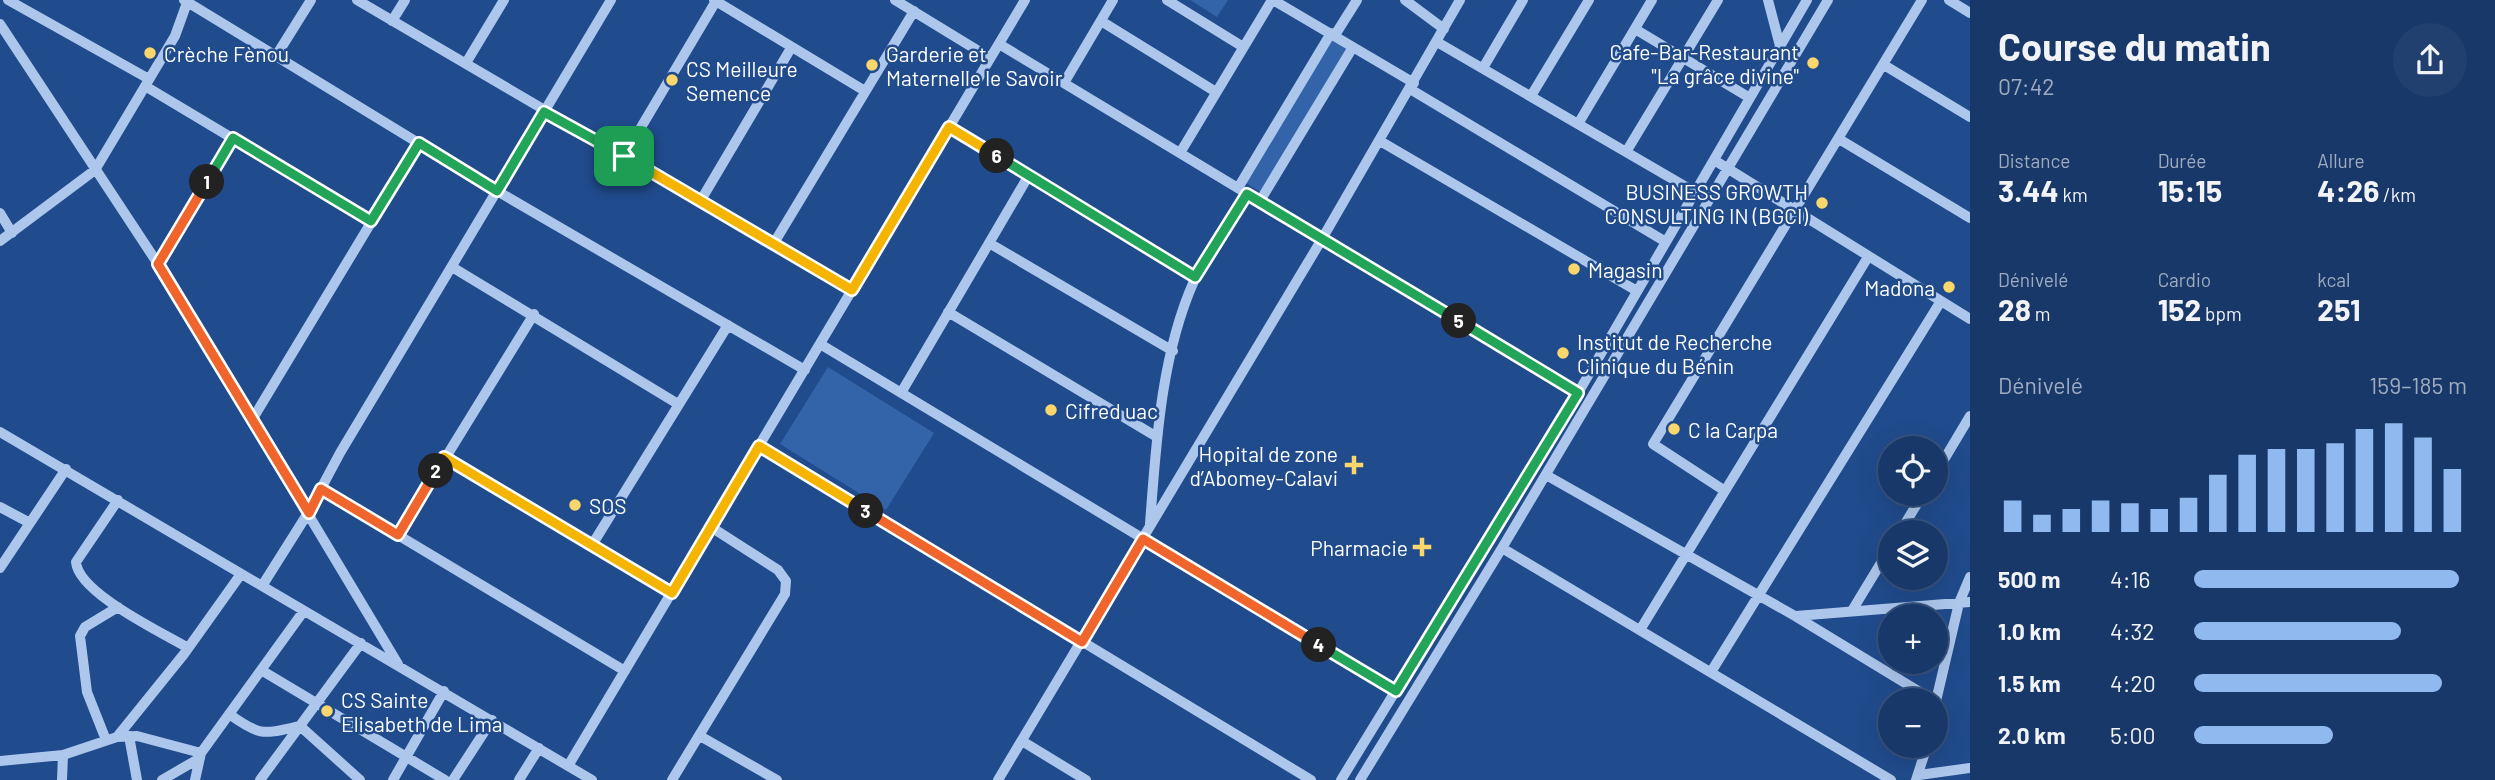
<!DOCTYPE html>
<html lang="fr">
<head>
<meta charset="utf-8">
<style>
	:root { --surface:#183869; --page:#213f6f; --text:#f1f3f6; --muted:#9facc0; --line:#36527d; --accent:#90b9f0 }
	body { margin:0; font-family:Barlow,sans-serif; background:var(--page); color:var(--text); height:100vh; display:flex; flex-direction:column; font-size:26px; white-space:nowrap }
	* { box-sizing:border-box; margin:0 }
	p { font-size:23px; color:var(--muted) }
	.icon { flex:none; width:38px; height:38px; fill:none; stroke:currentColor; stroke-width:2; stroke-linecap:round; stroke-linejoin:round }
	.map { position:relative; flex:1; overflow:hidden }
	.details { display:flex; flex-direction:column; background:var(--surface); width:525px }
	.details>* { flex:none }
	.buttons { position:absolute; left:1878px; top:436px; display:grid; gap:14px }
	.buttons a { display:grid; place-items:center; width:70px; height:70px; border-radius:50%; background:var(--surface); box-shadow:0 7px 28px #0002,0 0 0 2px var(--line); font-size:35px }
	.pin { position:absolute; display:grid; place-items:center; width:60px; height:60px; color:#fff; margin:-30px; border-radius:14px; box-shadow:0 4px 10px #0006 }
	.km { position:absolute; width:35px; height:35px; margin:-18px; border-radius:50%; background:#222; color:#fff; font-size:19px; line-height:35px; text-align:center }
	.round { display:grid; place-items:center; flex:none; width:74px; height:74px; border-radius:37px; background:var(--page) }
	.headline { display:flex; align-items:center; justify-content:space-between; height:119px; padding:0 28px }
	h1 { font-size:38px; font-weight:700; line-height:52px }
	.stats { display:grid; grid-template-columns:repeat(3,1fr); gap:10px; height:119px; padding:7px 28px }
	.stats div { display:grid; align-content:center }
	.stats b { font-size:30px; font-weight:700 }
	.stats small { font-size:19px; font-weight:400 }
	.stats p { font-size:19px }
	.chart { height:196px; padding:14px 28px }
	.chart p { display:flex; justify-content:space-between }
	.chart svg { width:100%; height:126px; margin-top:7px; stroke:var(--accent); stroke-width:6 }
	ul { padding:0 28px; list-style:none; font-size:23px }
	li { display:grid; grid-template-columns:112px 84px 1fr; align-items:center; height:52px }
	li i { height:18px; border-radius:9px; background:var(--accent) }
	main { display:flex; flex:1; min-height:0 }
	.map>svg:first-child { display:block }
	.green { fill:#3364aa }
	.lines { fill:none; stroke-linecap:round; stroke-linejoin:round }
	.minor { stroke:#adc7ec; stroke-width:10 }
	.split-1-casing { stroke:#fff; stroke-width:14 }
	.split-2-casing { stroke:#fff; stroke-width:14 }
	.split-3-casing { stroke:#fff; stroke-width:14 }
	.split-4-casing { stroke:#fff; stroke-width:14 }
	.split-5-casing { stroke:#fff; stroke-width:14 }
	.split-6-casing { stroke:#fff; stroke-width:14 }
	.split-7-casing { stroke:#fff; stroke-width:14 }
	.split-1 { stroke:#22a559; stroke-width:9 }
	.split-2 { stroke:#f0652b; stroke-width:9 }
	.split-3 { stroke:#f5b400; stroke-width:9 }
	.split-4 { stroke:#f0652b; stroke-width:9 }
	.split-5 { stroke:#22a559; stroke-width:9 }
	.split-6 { stroke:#22a559; stroke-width:9 }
	.split-7 { stroke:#f5b400; stroke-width:9 }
	.poi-dot { fill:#fad76d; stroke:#204b8c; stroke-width:2.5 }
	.labels { text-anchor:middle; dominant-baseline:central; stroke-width:5; stroke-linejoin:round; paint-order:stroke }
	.poi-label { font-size:21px; fill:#fff; stroke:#204b8c; text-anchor:start }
</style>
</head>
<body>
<main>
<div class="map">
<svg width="1970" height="780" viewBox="0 0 1970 780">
	<rect width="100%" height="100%" fill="#204b8c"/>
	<path class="green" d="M 1190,0 L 1228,0 L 1217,17 Z
		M 1331,39 L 1349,49 L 1262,193 L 1244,182 Z
		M 828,367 L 934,433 L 886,510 L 780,444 Z"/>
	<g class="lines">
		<path class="minor" d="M 8,0 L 149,79
			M 184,0 L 497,191 L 805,370
			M 357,0 L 852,290
			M 714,0 L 865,91
			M 895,0 L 990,58
			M 1167,0 L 1240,45
			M 1273,0 L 1414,83
			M 1405,0 L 1444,29
			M 1768,0 L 1780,46
			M 1949,0 L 1970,13
			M 392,21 L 405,0
			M 1101,21 L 1216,92
			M 0,24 L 158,264 L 398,664
			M 1635,29 L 1750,98
			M 1335,35 L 1357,0
			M 1437,42 L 1700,195
			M 999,44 L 1578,393
			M 276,56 L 311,0
			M 466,63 L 504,0
			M 1884,65 L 1970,117
			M 1483,68 L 1523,0
			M 1064,83 L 1113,0
			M 145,86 L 371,221
			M 1410,89 L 1666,242
			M 1531,96 L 1589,0
			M 1578,124 L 1652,0
			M 949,127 L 1195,277
			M 1839,139 L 1970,218
			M 1380,141 L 1637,291
			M 1626,152 L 1718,0
			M 1180,153 L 1272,0
			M 624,156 L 716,1
			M 1714,160 L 1970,319
			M 1238,188 L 1331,33
			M 701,200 L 791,48
			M 1260,201 L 1353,47
			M 0,213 L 12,233
			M 0,241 L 95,170 L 175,36 L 188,0
			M 774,243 L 914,11
			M 989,243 L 1173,351
			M 158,264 L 233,138
			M 452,267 L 678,404
			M 948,312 L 1157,437
			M 820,344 L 1396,691
			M 901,393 L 1029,175
			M 252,420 L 419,143
			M 0,432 L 592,780
			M 759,446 L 1311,780
			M 444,457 L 672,593
			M 1936,473 L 1970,416
			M 1546,475 L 1795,616 L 1933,700
			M 321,489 L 625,671
			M 1725,491 L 1653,444 L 1922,0
			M 118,500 L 76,562 C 78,593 163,633 188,648
			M 0,507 L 30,523
			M 1150,524 C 1156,444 1161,355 1194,281 C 1207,250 1230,222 1247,193
			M 1900,532 L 1923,494
			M 398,535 L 534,314
			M 592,545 L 728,325
			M 1502,548 L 1891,780
			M 0,568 L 66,469
			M 262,586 L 308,513 L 340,453 L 611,0
			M 1853,609 L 1890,548
			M 1796,616 L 1970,602
			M 1640,630 L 1868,257
			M 261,670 L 445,780
			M 1711,672 L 1941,301
			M 1936,701 L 1959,603 L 1970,577
			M 229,714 C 261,737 263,734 300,726 L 360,780
			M 129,736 L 137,780
			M 700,736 L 777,780
			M 117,737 L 137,736 L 201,753
			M 106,740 L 87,692 L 80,636 L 85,627 L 118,607
			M 1022,741 L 1086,780
			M 0,761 L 63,755 L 117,737 L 184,654 L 241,574
			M 568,766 L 1025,0
			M 1919,775 L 1970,768
			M 62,780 L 63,755
			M 162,780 L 200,758
			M 195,780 L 201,753 L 303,612
			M 260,780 L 361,643
			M 393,780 L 444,691
			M 453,780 L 492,720
			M 519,780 L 539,748
			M 672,780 L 785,594 L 786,581 L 778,570 L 711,527
			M 998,780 L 1322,239 L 1460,0
			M 1341,780 L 1578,393 L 1807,0
			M 1360,780 L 1502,548 L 1828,0
			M 1916,780 L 1927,746"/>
	</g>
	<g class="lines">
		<defs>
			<path id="split-1" d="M 207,182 L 233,138 L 371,221 L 419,143 L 497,191 L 544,112 L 624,156"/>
			<path id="split-2" d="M 207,182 L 158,264 L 309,513 L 321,489 L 398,535 L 436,471"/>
			<path id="split-3" d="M 436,471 L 444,457 L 672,593 L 759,446 L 866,511"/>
			<path id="split-4" d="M 866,511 L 1082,642 L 1143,539 L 1319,645"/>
			<path id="split-5" d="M 1319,645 L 1396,691 L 1578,393 L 1459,321"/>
			<path id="split-6" d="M 997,156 L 1195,277 L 1247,194 L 1459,321"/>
			<path id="split-7" d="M 624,156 L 852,290 L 949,127 L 997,156"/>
		</defs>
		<use href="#split-1" class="split-1-casing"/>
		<use href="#split-2" class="split-2-casing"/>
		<use href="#split-3" class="split-3-casing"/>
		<use href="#split-4" class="split-4-casing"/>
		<use href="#split-5" class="split-5-casing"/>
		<use href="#split-6" class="split-6-casing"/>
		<use href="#split-7" class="split-7-casing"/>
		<use href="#split-1" class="split-1"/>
		<use href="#split-2" class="split-2"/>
		<use href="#split-3" class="split-3"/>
		<use href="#split-4" class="split-4"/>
		<use href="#split-5" class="split-5"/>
		<use href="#split-6" class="split-6"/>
		<use href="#split-7" class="split-7"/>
	</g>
	<g class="poi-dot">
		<circle cx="150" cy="53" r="7"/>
		<circle cx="1813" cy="63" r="7"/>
		<circle cx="872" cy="65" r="7"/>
		<circle cx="672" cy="80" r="7"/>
		<circle cx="1822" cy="203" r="7"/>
		<circle cx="1574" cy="269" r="7"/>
		<circle cx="1949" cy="287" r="7"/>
		<circle cx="1563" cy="353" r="7"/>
		<circle cx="1051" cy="410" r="7"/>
		<circle cx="1674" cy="429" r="7"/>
		<path d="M1350.5 454.5h7v7h7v7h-7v7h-7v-7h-7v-7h7z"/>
		<circle cx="575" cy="505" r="7"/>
		<path d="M1418.5 536.5h7v7h7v7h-7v7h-7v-7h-7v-7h7z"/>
		<circle cx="327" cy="711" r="7"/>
	</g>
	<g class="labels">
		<g class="poi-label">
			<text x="1799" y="51" text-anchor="end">Cafe-Bar-Restaurant<tspan x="1799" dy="24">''La grâce divine''</tspan></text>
			<text x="164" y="53">Crèche Fènou</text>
			<text x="886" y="53">Garderie et<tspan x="886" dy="24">Maternelle le Savoir</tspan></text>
			<text x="686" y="68">CS Meilleure<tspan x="686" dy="24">Semence</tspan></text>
			<text x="1808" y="191" text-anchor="end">BUSINESS GROWTH<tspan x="1808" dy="24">CONSULTING IN (BGCI)</tspan></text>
			<text x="1588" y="269">Magasin</text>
			<text x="1935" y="287" text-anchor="end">Madona</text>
			<text x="1577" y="341">Institut de Recherche<tspan x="1577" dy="24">Clinique du Bénin</tspan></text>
			<text x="1065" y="410">Cifred uac</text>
			<text x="1688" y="429">C la Carpa</text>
			<text x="1338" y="453" text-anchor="end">Hopital de zone<tspan x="1338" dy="24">d’Abomey-Calavi</tspan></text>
			<text x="589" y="505">SOS</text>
			<text x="1408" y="547" text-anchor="end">Pharmacie</text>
			<text x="341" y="699">CS Sainte<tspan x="341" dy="24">Elisabeth de Lima</tspan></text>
		</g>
	</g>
</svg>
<div class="buttons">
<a><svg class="icon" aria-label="locate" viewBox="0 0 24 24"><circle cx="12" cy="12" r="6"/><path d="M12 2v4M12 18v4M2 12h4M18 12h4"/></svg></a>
<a><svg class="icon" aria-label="layers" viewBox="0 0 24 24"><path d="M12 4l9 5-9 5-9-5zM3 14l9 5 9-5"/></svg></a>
<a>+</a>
<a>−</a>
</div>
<div class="pin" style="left:624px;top:156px;background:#1e9e55"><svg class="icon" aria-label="arrive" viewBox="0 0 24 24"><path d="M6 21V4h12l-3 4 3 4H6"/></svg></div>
<b class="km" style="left:207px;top:182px">1</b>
<b class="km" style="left:436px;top:471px">2</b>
<b class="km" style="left:866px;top:511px">3</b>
<b class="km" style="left:1319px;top:645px">4</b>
<b class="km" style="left:1459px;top:321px">5</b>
<b class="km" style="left:997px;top:156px">6</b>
</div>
<section class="details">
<div class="headline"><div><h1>Course du matin</h1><p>07:42</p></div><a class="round"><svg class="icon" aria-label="share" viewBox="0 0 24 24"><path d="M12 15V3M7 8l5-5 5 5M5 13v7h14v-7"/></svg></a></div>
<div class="stats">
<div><p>Distance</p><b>3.44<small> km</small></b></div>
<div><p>Durée</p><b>15:15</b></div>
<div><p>Allure</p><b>4:26<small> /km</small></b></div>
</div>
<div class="stats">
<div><p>Dénivelé</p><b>28<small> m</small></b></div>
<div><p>Cardio</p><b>152<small> bpm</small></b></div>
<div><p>kcal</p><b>251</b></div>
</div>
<div class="chart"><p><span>Dénivelé</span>159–185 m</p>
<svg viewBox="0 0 160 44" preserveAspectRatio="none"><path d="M5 44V33M15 44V38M25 44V36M35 44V33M45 44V34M55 44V36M65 44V32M75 44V24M85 44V17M95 44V15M105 44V15M115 44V13M125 44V8M135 44V6M145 44V11M155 44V22"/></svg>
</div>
<ul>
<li><b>500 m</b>4:16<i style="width:97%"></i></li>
<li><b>1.0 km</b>4:32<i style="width:76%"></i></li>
<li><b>1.5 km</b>4:20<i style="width:91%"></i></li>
<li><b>2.0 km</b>5:00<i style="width:51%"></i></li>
</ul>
</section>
</main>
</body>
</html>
